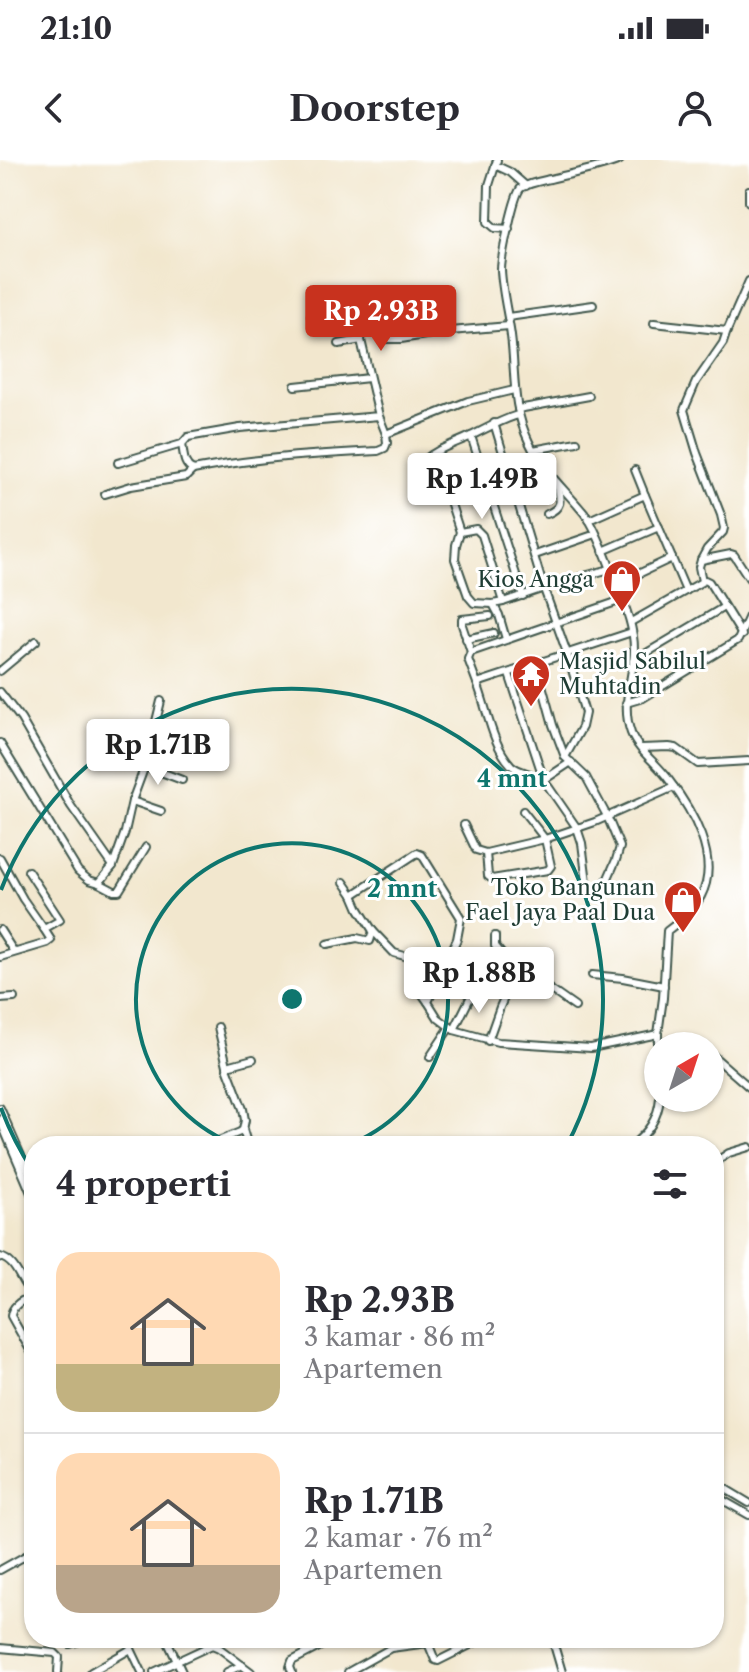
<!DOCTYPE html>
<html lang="id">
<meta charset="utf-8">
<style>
body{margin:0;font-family:"Libre Caslon Text",serif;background:#f2f2f3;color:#2b2b33;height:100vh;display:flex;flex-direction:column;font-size:30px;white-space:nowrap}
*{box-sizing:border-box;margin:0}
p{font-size:26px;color:#7c7c81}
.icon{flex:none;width:44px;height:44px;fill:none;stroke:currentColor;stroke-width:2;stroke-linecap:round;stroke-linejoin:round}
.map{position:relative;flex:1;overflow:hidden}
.side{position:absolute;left:24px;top:976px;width:700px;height:512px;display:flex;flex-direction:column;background:#fff;border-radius:32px;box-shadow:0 2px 6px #0004}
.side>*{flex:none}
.needle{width:52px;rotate:39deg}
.tools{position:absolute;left:644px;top:872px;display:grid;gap:16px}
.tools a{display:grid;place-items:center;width:80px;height:80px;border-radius:50%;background:#fff;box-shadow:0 2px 6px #0004;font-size:40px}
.price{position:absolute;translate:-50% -68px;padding:0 18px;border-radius:8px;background:#fff;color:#222;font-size:26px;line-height:52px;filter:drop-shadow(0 2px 4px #0008)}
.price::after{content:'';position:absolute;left:50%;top:48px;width:24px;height:18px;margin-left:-12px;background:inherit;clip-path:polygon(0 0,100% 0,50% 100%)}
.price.on{background:#c8321e;color:#fff}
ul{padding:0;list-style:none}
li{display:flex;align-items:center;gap:24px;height:200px;padding:0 32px}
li+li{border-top:2px solid #e1e1e2}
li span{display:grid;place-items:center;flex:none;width:224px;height:160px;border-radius:24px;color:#555}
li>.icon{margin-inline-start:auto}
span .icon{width:96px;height:96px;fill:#fffc;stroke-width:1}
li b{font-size:34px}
h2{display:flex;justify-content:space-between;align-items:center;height:96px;padding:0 32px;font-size:34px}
.status{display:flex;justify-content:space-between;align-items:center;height:56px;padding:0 40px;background:#fff;direction:ltr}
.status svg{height:22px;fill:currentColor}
header{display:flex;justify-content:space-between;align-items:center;height:104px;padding:0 32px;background:#fff;font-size:36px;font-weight:700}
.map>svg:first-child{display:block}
</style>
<div class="status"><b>21:10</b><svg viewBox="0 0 49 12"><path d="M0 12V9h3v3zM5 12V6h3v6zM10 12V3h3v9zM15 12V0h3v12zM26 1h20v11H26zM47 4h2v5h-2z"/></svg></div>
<header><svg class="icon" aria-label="back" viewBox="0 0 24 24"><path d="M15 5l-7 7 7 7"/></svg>Doorstep<svg class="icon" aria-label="person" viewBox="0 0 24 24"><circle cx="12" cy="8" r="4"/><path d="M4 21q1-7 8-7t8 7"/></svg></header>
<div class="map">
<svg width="749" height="1512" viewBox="0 0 749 1512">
<rect width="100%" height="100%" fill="#fff"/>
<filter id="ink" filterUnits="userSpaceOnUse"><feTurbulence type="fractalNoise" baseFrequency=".0125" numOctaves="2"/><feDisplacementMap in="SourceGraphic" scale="16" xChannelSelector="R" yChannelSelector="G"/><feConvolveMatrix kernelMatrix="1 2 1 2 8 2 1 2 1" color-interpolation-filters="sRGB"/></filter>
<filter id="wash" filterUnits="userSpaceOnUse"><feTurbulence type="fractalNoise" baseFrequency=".006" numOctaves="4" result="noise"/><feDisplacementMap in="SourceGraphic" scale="32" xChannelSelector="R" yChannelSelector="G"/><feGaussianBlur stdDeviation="1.8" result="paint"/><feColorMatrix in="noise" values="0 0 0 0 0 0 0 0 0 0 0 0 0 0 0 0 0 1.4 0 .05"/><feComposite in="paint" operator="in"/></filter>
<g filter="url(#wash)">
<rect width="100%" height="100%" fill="#f2e7ce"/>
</g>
<g filter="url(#ink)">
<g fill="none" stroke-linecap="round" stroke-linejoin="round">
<!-- street casing -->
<g stroke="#3f564b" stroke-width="10">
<g id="street">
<path d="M497,0l-8,25 -1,37 7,6 14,1"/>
<path d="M620,0c-23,9 -46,13 -70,19 -9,2 -21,4 -29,9 -7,6 -20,70 -20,82 1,21 7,44 10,66 5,39 0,68 18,106 14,30 40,51 59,76 10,15 22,49 29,67 8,21 17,42 17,64 0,30 -14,53 -3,84 7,18 27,31 38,47 23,30 52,79 32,116 -8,15 -21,25 -34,35l-4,67 -5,36v40"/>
<path d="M495,5l15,7 16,14"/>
<path d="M749,30v12"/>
<path d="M311,156l41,-14 6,4 3,34 18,76 7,18 1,9 -2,5 -7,3c-62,3 -124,7 -185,19 -10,-5 -9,-15 -11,-26l6,-7 52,-9 139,-12"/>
<path d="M447,156l3,15"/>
<path d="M508,157l85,-12"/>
<path d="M654,163l73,8"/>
<path d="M384,173l3,6h14l49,-8 59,-5"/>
<path d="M339,184l22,-4"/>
<path d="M295,226l74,-8"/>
<path d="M518,249l71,-13"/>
<path d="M518,255c-17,5 -31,13 -47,21 -16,8 -33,12 -46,24l7,15 16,20 12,37 -4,13 -1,14 13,37 6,7 19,1 10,-2 59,-20 48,-13"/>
<path d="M494,263l50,166 23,64 18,60 -3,14 -17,30"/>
<path d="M386,274l82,-33 46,-11"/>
<path d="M471,276l52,160"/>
<path d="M533,290l44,-8"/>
<path d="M118,303l64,-19"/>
<path d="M635,310l10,25"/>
<path d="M105,334l26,-8 55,-9 7,-7"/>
<path d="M547,354c17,-7 13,-15 10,-31"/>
<path d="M589,360l56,-25 41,96"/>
<path d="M460,372l16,-3 6,6 21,67"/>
<path d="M603,391l56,-24"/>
<path d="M535,395l61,-21"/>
<path d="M701,400l30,-6 3,1 15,23"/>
<path d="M702,421l-3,-14 2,-7 6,-11 16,-17 1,-4 -3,-13 -24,-62 -13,-43 12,-28 27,-39 4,-12 22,-50"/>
<path d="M617,424l55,-26"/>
<path d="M622,440l-151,52 -3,7 9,24 155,-51"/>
<path d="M493,444l6,11 7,24"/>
<path d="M631,462l74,-42 4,2 33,53"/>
<path d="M466,479l28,-6"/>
<path d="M471,492l-9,-27v-6l28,-3"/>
<path d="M633,501l91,-54"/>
<path d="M0,511l36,-30"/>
<path d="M509,514l35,106 27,-18"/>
<path d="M477,523c10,25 15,62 34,82 9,9 26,7 37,21l29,42 5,15 6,47 2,2 11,2 15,-34 4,-13 -13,-31 -21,-39 -21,-20 -12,-32 -17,-62"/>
<path d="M0,532l21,27 50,87 42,60"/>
<path d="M626,543l17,-5 95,-58 11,-24"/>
<path d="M0,583l78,128 11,9 10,3 14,-17 12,-34 7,-31 13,-35 16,-65"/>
<path d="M641,588l28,-1 7,1 22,16 51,-3"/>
<path d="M145,606l37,14"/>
<path d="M132,641l29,10"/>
<path d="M464,665l12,25 10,3 59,-14 50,-17 79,-35"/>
<path d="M486,693l2,23 4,3 56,-9 3,-4 -6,-27 -22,-28"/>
<path d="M0,698l23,41 21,30 16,-9 -32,-49"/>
<path d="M344,722l9,13 64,-42 5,2 39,63 -4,21 -29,63 10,16 16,12 44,12 93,6 67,-14"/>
<path d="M99,723l15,8h5l27,-44"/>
<path d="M353,735l6,14 14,22"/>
<path d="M0,770l14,22"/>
<path d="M495,776v10l21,25 32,17 27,19"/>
<path d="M327,784l30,-6 13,3 3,-10 21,22 14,4 15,38 5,7"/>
<path d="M0,797l47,-14 4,-3 -7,-11"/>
<path d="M592,815l31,3 41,8"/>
<path d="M0,839l14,-1"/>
<path d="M454,870l22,-44"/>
<path d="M488,881l12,-34 16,-36"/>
<path d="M710,893l39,34"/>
<path d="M430,897l20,-30"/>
<path d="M227,906l26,-7"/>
<path d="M0,948l34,77"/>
<path d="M0,960l34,80"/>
<path d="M243,970l5,16"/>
<path d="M206,986l34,-14 3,-2 2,-10 -2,-11 -15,-39 -10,-43"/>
<path d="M631,986c17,-13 27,-27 29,-48"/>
<path d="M714,1003l15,-10 20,-6"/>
<path d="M0,1097c19,5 19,28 34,37"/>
<path d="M33,1135c-9,5 -21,9 -22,21l23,41"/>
<path d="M714,1322l35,21"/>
<path d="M714,1335l35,20"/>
<path d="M0,1410l34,-19"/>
<path d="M129,1478l2,11 11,23"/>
<path d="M166,1478l16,34"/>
<path d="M200,1478l11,7"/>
<path d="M552,1478l10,34"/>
<path d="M70,1484l19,-6"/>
<path d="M394,1486l15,-8"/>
<path d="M0,1488l55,5 4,4 -1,15"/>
<path d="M91,1512l40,-23"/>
<path d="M154,1512l58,-27 7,3 32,24"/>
<path d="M227,1512l15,-7"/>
<path d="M292,1512l-2,-5 2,-6 44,-23"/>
<path d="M348,1512l43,-24 37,-5 7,17 3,1 46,-23"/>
</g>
</g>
<!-- street -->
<use href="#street" stroke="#fff" stroke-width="6"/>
</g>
</g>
<!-- distance rings -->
<g fill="none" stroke="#0f766e" stroke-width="4">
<path d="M239 986A156 156 0 1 1 345 986"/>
<path d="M33 1011A311 311 0 0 1 1 948M1 730A311 311 0 1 1 567 985"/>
</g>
<!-- icons -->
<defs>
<g id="shop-pin" transform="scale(2)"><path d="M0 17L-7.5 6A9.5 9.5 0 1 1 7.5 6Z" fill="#c8321e" stroke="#fff"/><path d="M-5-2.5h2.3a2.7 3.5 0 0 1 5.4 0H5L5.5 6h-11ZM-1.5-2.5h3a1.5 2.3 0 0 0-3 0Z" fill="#fff"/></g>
<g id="temple-pin" transform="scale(2)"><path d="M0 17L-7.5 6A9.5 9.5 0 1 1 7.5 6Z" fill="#c8321e" stroke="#fff"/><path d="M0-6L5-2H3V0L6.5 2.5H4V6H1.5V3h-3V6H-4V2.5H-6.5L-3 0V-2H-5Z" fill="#fff"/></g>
</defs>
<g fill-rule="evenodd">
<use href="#shop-pin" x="622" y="419"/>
<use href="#temple-pin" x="531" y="514"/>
<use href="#shop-pin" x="683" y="740"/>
</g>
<g text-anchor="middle" stroke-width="6" stroke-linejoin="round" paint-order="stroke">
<!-- poi labels -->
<g font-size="22" fill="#1f3d34" stroke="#fff" text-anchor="end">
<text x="594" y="427">Kios Angga</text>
<text x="559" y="509" text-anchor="start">Masjid Sabilul<tspan x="559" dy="25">Muhtadin</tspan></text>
<text x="655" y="735">Toko Bangunan<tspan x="655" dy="25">Fael Jaya Paal Dua</tspan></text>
</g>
</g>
<circle cx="292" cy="839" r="12" fill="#0f766e" stroke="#fff" stroke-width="4"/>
<g font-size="24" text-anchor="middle" font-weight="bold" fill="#0f766e" stroke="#fff" stroke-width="6" stroke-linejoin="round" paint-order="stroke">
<text x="512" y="627">4 mnt</text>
<text x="402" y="737">2 mnt</text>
</g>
</svg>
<div class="tools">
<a><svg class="needle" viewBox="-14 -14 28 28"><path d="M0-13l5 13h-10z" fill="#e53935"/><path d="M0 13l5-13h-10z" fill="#7c7c81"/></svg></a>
</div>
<b class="price on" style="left:381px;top:193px">Rp 2.93B</b>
<b class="price" style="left:482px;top:361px">Rp 1.49B</b>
<b class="price" style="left:158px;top:627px">Rp 1.71B</b>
<b class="price" style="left:479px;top:855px">Rp 1.88B</b>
<section class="side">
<h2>4 properti<svg class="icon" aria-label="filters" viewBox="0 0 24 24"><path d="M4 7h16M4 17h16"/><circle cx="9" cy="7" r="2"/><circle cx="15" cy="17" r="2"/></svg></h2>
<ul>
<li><span style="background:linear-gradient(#ffd9b3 70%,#c2b280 0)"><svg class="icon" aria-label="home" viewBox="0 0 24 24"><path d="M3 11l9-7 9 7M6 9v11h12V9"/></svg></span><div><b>Rp 2.93B</b><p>3 kamar · 86 m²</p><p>Apartemen</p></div></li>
<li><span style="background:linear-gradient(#ffd9b3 70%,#b9a48a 0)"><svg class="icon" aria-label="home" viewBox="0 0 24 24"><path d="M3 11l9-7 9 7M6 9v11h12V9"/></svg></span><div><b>Rp 1.71B</b><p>2 kamar · 76 m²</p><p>Apartemen</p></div></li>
</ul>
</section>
</div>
